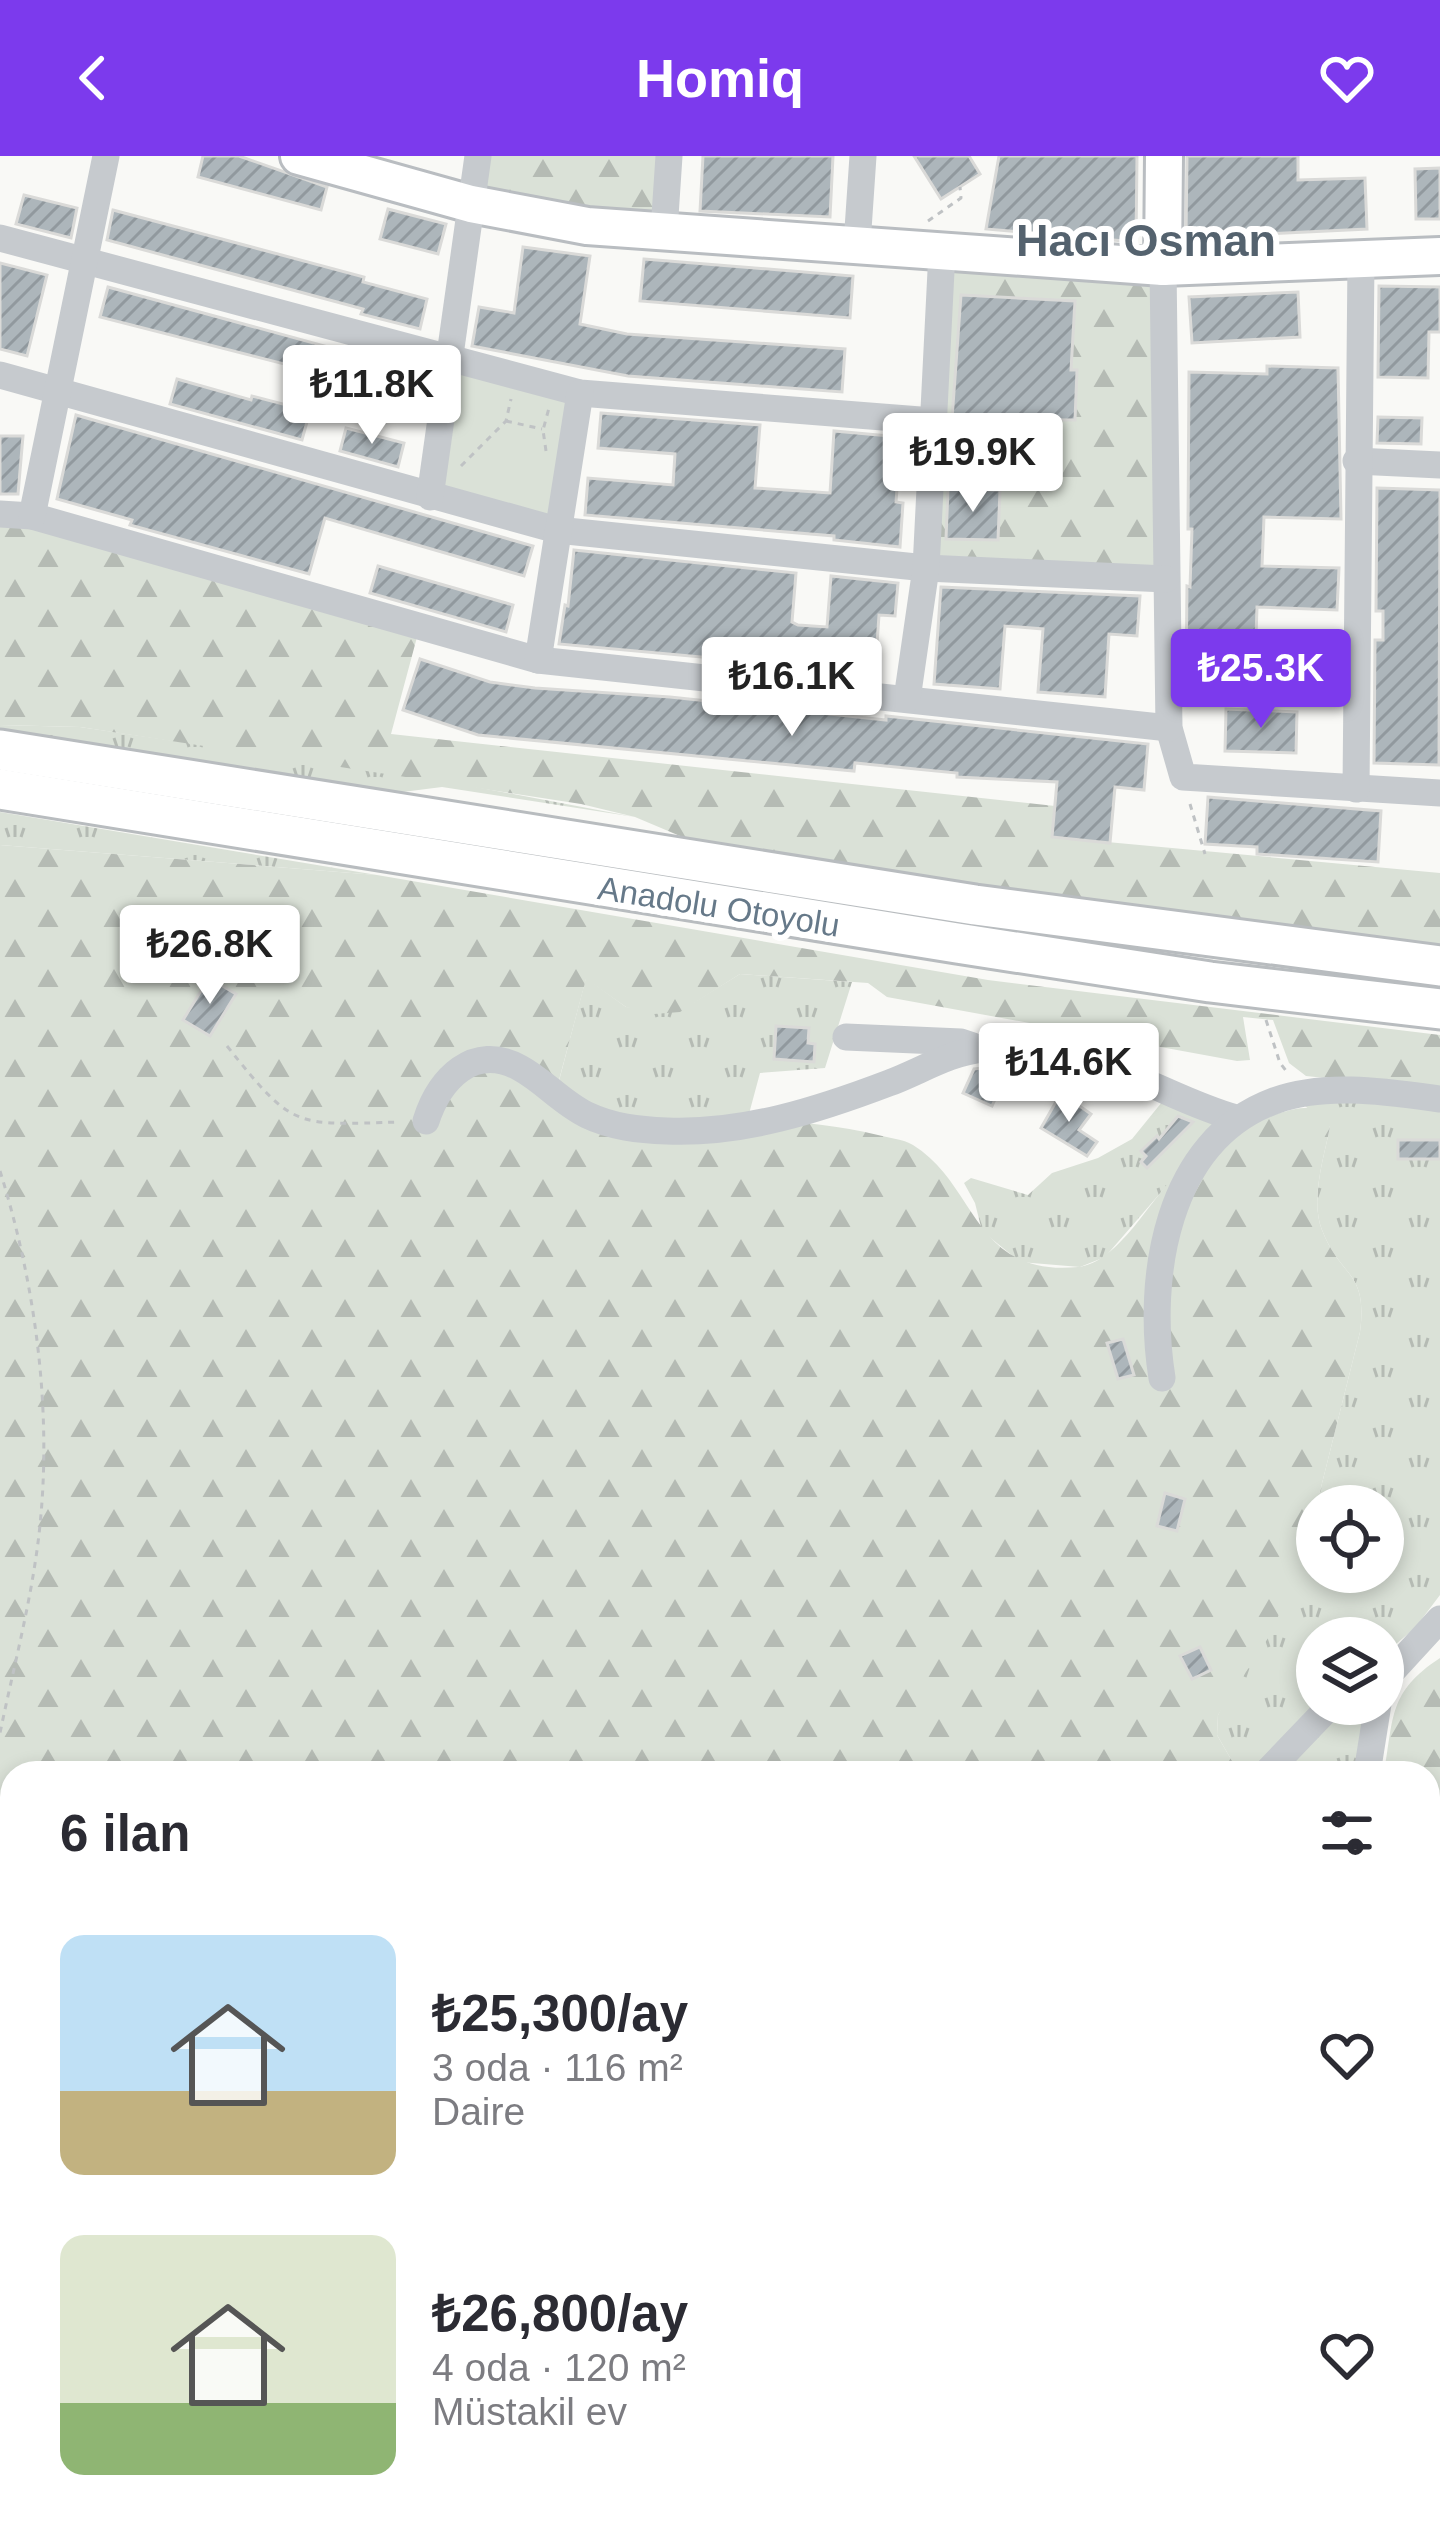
<!DOCTYPE html>
<html lang="tr">
<meta charset="utf-8">
<style>
body{margin:0;font-family:Helvetica,sans-serif;background:#f2f2f3;color:#2b2b33;height:100vh;display:flex;flex-direction:column;font-size:45px;white-space:nowrap}
*{box-sizing:border-box;margin:0}
p{font-size:39px;color:#7c7c81}
.icon{flex:none;width:66px;height:66px;fill:none;stroke:currentColor;stroke-width:2;stroke-linecap:round;stroke-linejoin:round}
.map{position:relative;flex:1;overflow:hidden}
.details{position:absolute;left:0px;top:1605px;width:1440px;height:771px;display:flex;flex-direction:column;background:#fff;border-radius:36px 36px 0 0;box-shadow:0 6px 18px #0003}
.details>*{flex:none}
.controls{position:absolute;left:1296px;top:1329px;display:grid;gap:24px}
.controls a{display:grid;place-items:center;width:108px;height:108px;border-radius:50%;background:#fff;box-shadow:0 6px 18px #0003;font-size:60px}
.price{position:absolute;translate:-50% -102px;padding:0 27px;border-radius:12px;background:#fff;color:#222;font-size:39px;line-height:78px;filter:drop-shadow(0 3px 6px #0008)}
.price::after{content:'';position:absolute;left:50%;top:72px;width:36px;height:27px;margin-left:-18px;background:inherit;clip-path:polygon(0 0,100% 0,50% 100%)}
.price.selected{background:#7c3aed;color:#fff}
ul{padding:0;list-style:none}
li{display:flex;align-items:center;gap:36px;height:300px;padding:0 60px}
li span{display:grid;place-items:center;flex:none;width:336px;height:240px;border-radius:24px;color:#555}
li>.icon{margin-inline-start:auto}
span .icon{width:144px;height:144px;fill:#fffc;stroke-width:1}
li b{font-size:51px}
h2{display:flex;justify-content:space-between;align-items:center;height:144px;padding:0 60px;font-size:51px}
header{display:flex;justify-content:space-between;align-items:center;height:156px;padding:0 60px;background:#7c3aed;color:#fff;font-size:54px;font-weight:600}
.map>svg:first-child{display:block}
</style>
<header><svg class="icon" aria-label="back" viewBox="0 0 24 24"><path d="M15 5l-7 7 7 7"/></svg>Homiq<svg class="icon" aria-label="heart" viewBox="0 0 24 24"><path d="M12 20l-8-8c-3-5 5-10 8-4 3-6 11-1 8 4z"/></svg></header>
<div class="map">
<svg width="1440" height="2375" viewBox="0 0 1440 2375">
<defs>
<pattern id="grass-tufts" width="24" height="20" patternUnits="userSpaceOnUse" patternTransform="scale(3)"><rect width="24" height="20" fill="#dae1d7"/><path d="M3 7l-1-3M5 7V3M7 7l1-3M15 17l-1-3M17 17v-4M19 17l1-3" fill="none" stroke="#b5bbb4"/></pattern>
<pattern id="forest-firs" width="22" height="20" patternUnits="userSpaceOnUse" patternTransform="scale(3)"><rect width="22" height="20" fill="#dae1d7"/><path d="M5 1l3.5 6h-7zM16 11l3.5 6h-7z" fill="#b5bbb4"/></pattern>
<pattern id="building-hatch" width="6" height="6" patternUnits="userSpaceOnUse" patternTransform="scale(3)"><rect width="6" height="6" fill="#adb6bb"/><path d="M-1 1l2-2M0 6l6-6M5 7l2-2" fill="none" stroke="#91999e"/></pattern>
</defs>
<rect width="100%" height="100%" fill="#f9f9f6"/>
<!-- grass -->
<g fill="url(#grass-tufts)" fill-rule="evenodd">
<path d="M0,569l80,2 364,54 191,36 -193,-30 -63,8 -379,-60z"/>
<path d="M0,656l12,2 365,61 -377,-30z"/>
<path d="M740,818l112,8 -27,86 -65,5 -14,52 -77,6 -114,-35 31,-118 40,29 54,4z"/>
<path d="M1358,938l82,10v491l-25,33 -32,27v-17h-66v66h47l2,5 -9,64h-118l-22,-38 1,-20 89,-172 53,-211c8,-62 -19,-53 -38,-102 -12,-30 2,-73 8,-103l-25,-21zM1317,1350h66v66h-66z"/>
<path d="M1162,946l88,25 -68,41 -77,89 -25,10 -60,-5 -38,-31 -7,-28 -11,-20 7,-5 57,17 24,-22 46,-15 34,-19z"/>
</g>
<!-- forest -->
<g fill="url(#forest-firs)">
<path d="M478,0h191l-5,75 -193,-27z"/>
<path d="M942,95l221,16 3,312 -240,-11z"/>
<path d="M0,358l420,112 -29,108 664,72 -2,31 387,36v73l-190,-19 -551,-83 -64,-27 -54,-13 -501,-77 -80,-2z"/>
<path d="M0,689l377,30 611,105 452,55v55l-134,-14 -17,-13 -16,-43 -30,-3 7,43 -13,1 -350,-64 -19,-14 -128,-9 -60,38 -26,2 -28,-7 -40,-28 -31,116 33,21c96,2 196,-3 290,19 11,3 25,4 35,10 65,40 59,132 165,122 41,-4 74,-71 103,-98 27,-24 103,-69 138,-60l11,18c-6,30 -20,73 -8,103 19,49 46,40 38,102l-53,211 -35,89 -54,83 -1,20 22,38h-1227v747h1416v-472l12,15v468h-1440z"/>
<path d="M1440,1502v254l-12,-13v-126h-44c10,-56 4,-81 56,-115z"/>
</g>
<!-- park -->
<path fill="#dae1d7" d="M451,204l129,33 -23,137 -127,-33z"/>
<!-- building -->
<g fill="url(#building-hatch)" stroke="#dadad8" stroke-width="3">
<path d="M203,0h36l88,31 -6,23 -123,-33z"/>
<path d="M703,0h130l-3,61 -130,-6z"/>
<path d="M914,0h55l11,18 -39,25z"/>
<path d="M999,0h138l-1,86 -150,-13z"/>
<path d="M1187,0h111v24l67,-2 2,51 -181,9z"/>
<path d="M1440,12v51h-24l-1,-50z"/>
<path d="M24,39l53,13 -6,30 -55,-14z"/>
<path d="M388,53l58,15 -8,30 -58,-15z"/>
<path d="M113,54l251,67 -1,5 64,17 -7,30 -59,-15 2,-5 -256,-69z"/>
<path d="M523,91l67,9 -10,68 47,10 218,15 -3,43 -214,-16 -156,-30 7,-39 35,6z"/>
<path d="M644,103l209,17 -3,42 -210,-17z"/>
<path d="M0,107l47,12 -20,81 -27,-7z"/>
<path d="M1379,130l61,1v45h-11l-1,46 -50,-1z"/>
<path d="M108,131l319,87 -7,29 -58,-15 1,-4 -263,-67z"/>
<path d="M1298,136l2,45 -108,6 -3,-46z"/>
<path d="M961,139l114,6 -4,69h6l-2,50 -123,-1z"/>
<path d="M1267,210l71,2 3,151 -77,-2 -2,49 77,2 -2,42 -80,-3 -1,30 83,2v42l-153,-2 1,-93 3,1 2,-58h-4l1,-157 78,2z"/>
<path d="M177,223l74,21 1,-4 58,15 -8,29 -132,-36z"/>
<path d="M601,257l159,12 -5,63 75,5 4,-62 67,6 -5,65 7,1 -3,44 -66,-7v-4l-249,-21 3,-37 85,7 2,-31 -77,-6z"/>
<path d="M76,259l457,131 -9,30 -199,-58 -16,56 -179,-49 2,-5 -75,-21z"/>
<path d="M1378,261l44,1 -1,26 -44,-1z"/>
<path d="M346,272l58,15 -6,24 -58,-16z"/>
<path d="M0,280h23l-5,58h-18z"/>
<path d="M1377,332l63,2 -1,275 -65,-2 1,-123h8v-29h-7z"/>
<path d="M948,333l52,1 -2,50 -52,-1z"/>
<path d="M574,394l222,23 -4,49 6,3 29,2 4,-51 67,7 -3,33 -16,-1 -4,58 -316,-29 6,-39 3,1z"/>
<path d="M378,410l135,39 -7,27 -136,-39z"/>
<path d="M941,431l199,9 -3,40 -28,-2 -4,63 -67,-5 5,-63 -38,-3 -5,63 -66,-5z"/>
<path d="M420,503l70,23 45,6 135,9 216,23v-4l262,28 -4,46 -29,-3 -5,56 -58,-6 5,-55 -100,-5v-4l-102,-10 -1,8 -376,-36 -75,-25z"/>
<path d="M1226,553l71,3 -1,41 -71,-2z"/>
<path d="M1208,641l173,14 -3,51 -121,-8v-7l-52,-3z"/>
<path d="M209,822l27,16 -26,42 -27,-16z"/>
<path d="M776,870l33,2 -1,15 7,1 -1,18 -40,-3z"/>
<path d="M994,911l13,5 -15,34 -29,-13 11,-24z"/>
<path d="M1061,937l30,21 -12,16 18,12 -10,14 -46,-28z"/>
<path d="M1178,960l15,6 -46,46 -6,-6 5,-6 -5,-5 16,-15 2,3z"/>
<rect x="1398" y="984" width="42" height="19"/>
<path d="M1123,1183l11,36 -16,4 -11,-36z"/>
<path d="M1165,1337l20,6 -8,32 -20,-5z"/>
<path d="M1200,1491l11,23 -19,9 -12,-23z"/>
</g>
<g fill="none" stroke-linecap="round" stroke-linejoin="round">
<!-- major casing -->
<g stroke="#b9bdc1" stroke-width="42">
<g id="major">
<path d="M299,0l172,48 116,22 576,41 277,-11"/>
<path d="M1163,111l1,-111"/>
</g>
</g>
<!-- highway casing -->
<g stroke="#b8bcbf" stroke-width="45">
<g id="highway">
<path d="M0,594l975,155 465,61"/>
<path d="M0,633l957,154 253,39 230,27"/>
</g>
</g>
<!-- path -->
<g stroke="#bfc2c4" stroke-width="3" stroke-dasharray="6 6" stroke-linecap="butt">
<path d="M928,65l33,-23 -1,-11"/>
<path d="M506,265l36,8"/>
<path d="M546,295l-3,-21 6,-22"/>
<path d="M461,310l45,-45 5,-22"/>
<path d="M1190,648l15,50"/>
<path d="M1266,864l14,43 7,9"/>
<path d="M227,890c67,84 67,79 173,76"/>
<path d="M0,1015c35,112 52,236 40,354 -7,70 -26,140 -40,208"/>
</g>
<!-- minor -->
<g stroke="#c6cace" stroke-width="27">
<path d="M664,75l5,-75"/>
<path d="M0,82l580,155 353,28"/>
<path d="M857,88l6,-88"/>
<path d="M1163,111l6,461 14,49 257,16"/>
<path d="M0,219l557,155 369,38 240,11"/>
<path d="M1356,305l84,4"/>
<path d="M430,341l48,-341"/>
<path d="M0,358l32,2 506,144 631,68"/>
<path d="M32,360l74,-360"/>
<path d="M538,504l42,-267"/>
<path d="M907,543l19,-131 16,-317"/>
<path d="M1356,633l5,-530"/>
<path d="M846,881l115,5 12,4"/>
<path d="M426,965c13,-41 47,-79 94,-53 24,13 42,35 67,47 25,12 52,15 80,16 76,3 151,-21 222,-48 30,-11 61,-31 94,-34 38,-2 90,6 126,19 45,15 81,37 127,50"/>
<path d="M1162,1222c-16,-100 4,-237 112,-277 51,-19 114,-9 166,-2"/>
<path d="M1383,1525l57,-62"/>
<path d="M1266,1617l66,-69"/>
<path d="M1367,1617l11,-69"/>
</g>
<!-- major -->
<use href="#major" stroke="#fff" stroke-width="36"/>
<!-- highway -->
<use href="#highway" stroke="#fff" stroke-width="39"/>
</g>
<g text-anchor="middle" stroke-width="12" stroke-linejoin="round" paint-order="stroke">
<!-- street labels -->
<g font-size="33" fill="#667989" stroke="#fff">
<text transform="translate(719 750) rotate(9)" y="12">Anadolu Otoyolu</text>
</g>
<!-- district labels -->
<g font-size="45" font-weight="bold" fill="#54626e" stroke="#fff">
<text x="1146" y="100">Hacı Osman</text>
</g>
</g>
</svg>
<div class="controls">
<a><svg class="icon" aria-label="locate" viewBox="0 0 24 24"><circle cx="12" cy="12" r="6"/><path d="M12 2v4M12 18v4M2 12h4M18 12h4"/></svg></a>
<a><svg class="icon" aria-label="layers" viewBox="0 0 24 24"><path d="M12 4l9 5-9 5-9-5zM3 14l9 5 9-5"/></svg></a>
</div>
<b class="price" style="left:372px;top:291px">₺11.8K</b>
<b class="price" style="left:973px;top:359px">₺19.9K</b>
<b class="price selected" style="left:1261px;top:575px">₺25.3K</b>
<b class="price" style="left:792px;top:583px">₺16.1K</b>
<b class="price" style="left:210px;top:851px">₺26.8K</b>
<b class="price" style="left:1069px;top:969px">₺14.6K</b>
<section class="details">
<h2>6 ilan<svg class="icon" aria-label="filters" viewBox="0 0 24 24"><path d="M4 7h16M4 17h16"/><circle cx="9" cy="7" r="2"/><circle cx="15" cy="17" r="2"/></svg></h2>
<ul>
<li><span style="background:linear-gradient(#bfe0f5 65%,#c2b280 0)"><svg class="icon" aria-label="home" viewBox="0 0 24 24"><path d="M3 11l9-7 9 7M6 9v11h12V9"/></svg></span><div><b>₺25,300/ay</b><p>3 oda · 116 m²</p><p>Daire</p></div><svg class="icon" aria-label="heart" viewBox="0 0 24 24"><path d="M12 20l-8-8c-3-5 5-10 8-4 3-6 11-1 8 4z"/></svg></li>
<li><span style="background:linear-gradient(#dfe7d0 70%,#8fb573 0)"><svg class="icon" aria-label="home" viewBox="0 0 24 24"><path d="M3 11l9-7 9 7M6 9v11h12V9"/></svg></span><div><b>₺26,800/ay</b><p>4 oda · 120 m²</p><p>Müstakil ev</p></div><svg class="icon" aria-label="heart" viewBox="0 0 24 24"><path d="M12 20l-8-8c-3-5 5-10 8-4 3-6 11-1 8 4z"/></svg></li>
</ul>
</section>
</div>
